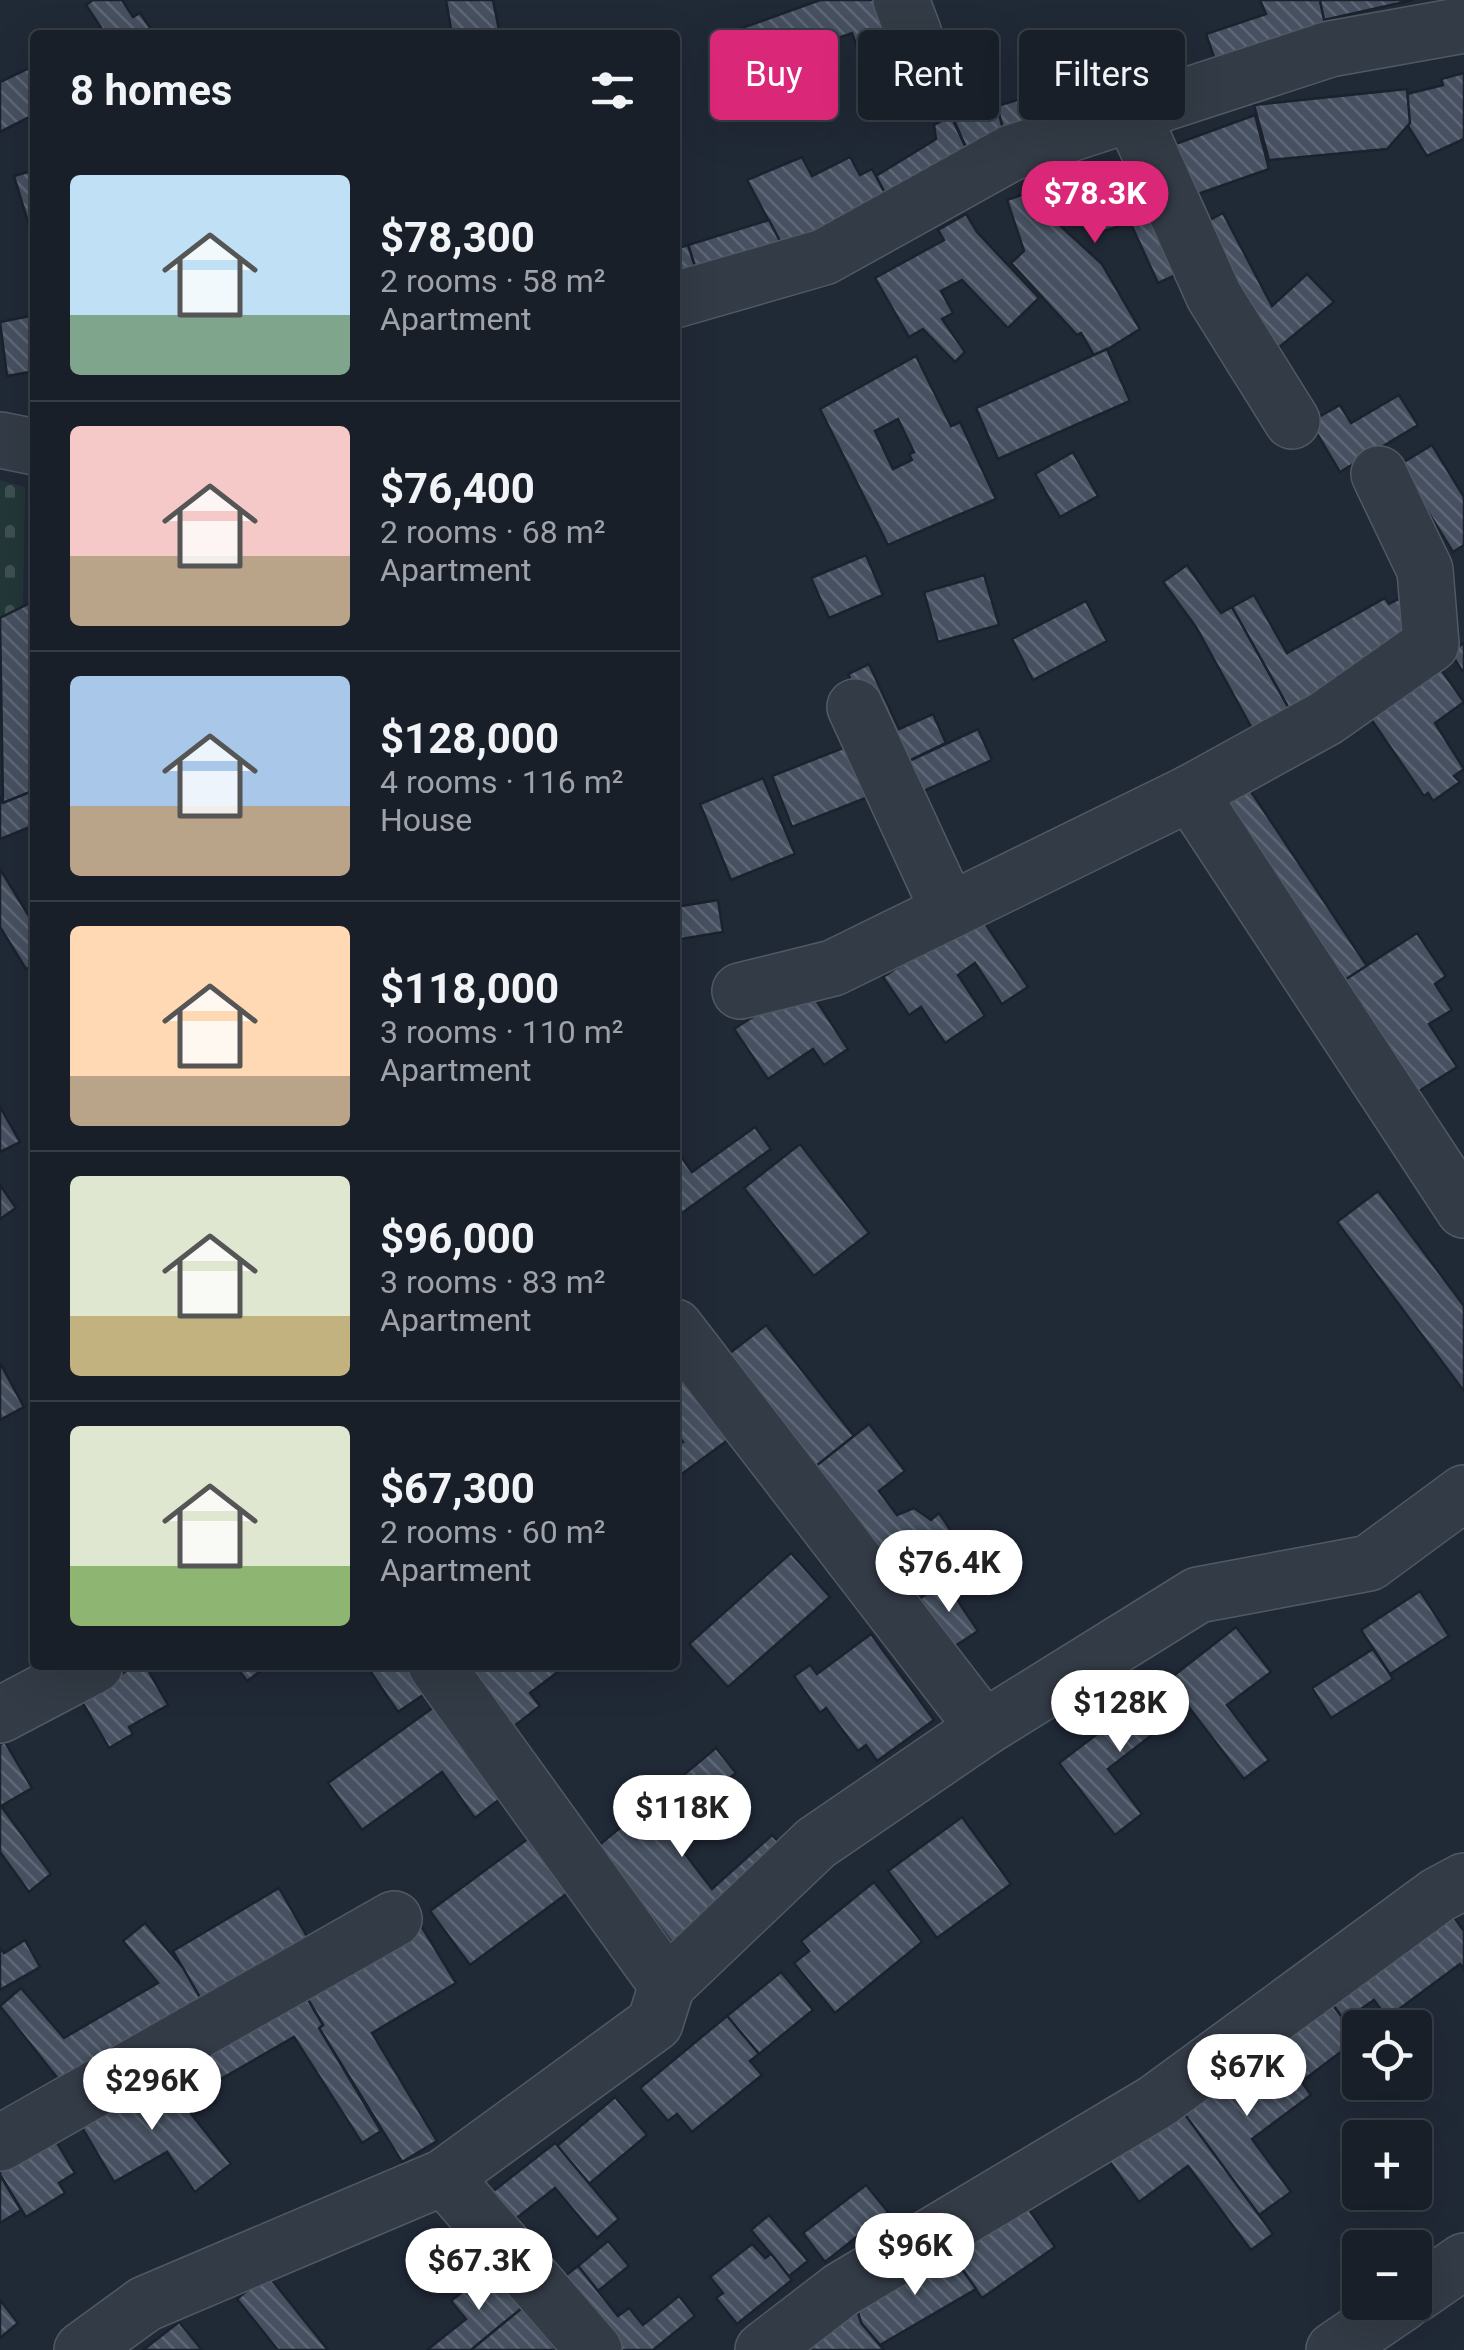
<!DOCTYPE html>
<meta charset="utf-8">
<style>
body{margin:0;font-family:Roboto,sans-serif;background:#212730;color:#f1f3f6;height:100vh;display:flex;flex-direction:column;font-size:38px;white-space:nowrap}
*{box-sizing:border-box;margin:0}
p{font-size:32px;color:#9fa2a8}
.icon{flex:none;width:55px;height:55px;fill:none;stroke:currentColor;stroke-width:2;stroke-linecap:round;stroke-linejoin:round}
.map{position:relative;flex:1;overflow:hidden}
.drawer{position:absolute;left:30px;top:30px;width:650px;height:1640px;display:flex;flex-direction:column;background:#181f28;border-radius:10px;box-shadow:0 10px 40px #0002,0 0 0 2px #363d45}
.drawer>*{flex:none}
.banner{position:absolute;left:710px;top:30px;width:602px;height:90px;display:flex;gap:20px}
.controls{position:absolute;left:1342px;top:2010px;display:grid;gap:20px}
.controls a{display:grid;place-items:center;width:90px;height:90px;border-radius:10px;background:#181f28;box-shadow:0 10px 40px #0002,0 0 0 2px #363d45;font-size:50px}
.price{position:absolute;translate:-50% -85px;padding:0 22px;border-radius:35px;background:#fff;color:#222;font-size:32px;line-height:65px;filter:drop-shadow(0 2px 5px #0008)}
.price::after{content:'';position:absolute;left:50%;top:60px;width:30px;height:22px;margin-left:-15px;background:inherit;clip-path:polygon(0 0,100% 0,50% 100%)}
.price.active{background:#db2777;color:#fff}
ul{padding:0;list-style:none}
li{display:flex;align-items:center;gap:30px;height:250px;padding:0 40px}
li+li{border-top:2px solid #363d45}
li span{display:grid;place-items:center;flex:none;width:280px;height:200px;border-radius:10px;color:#555}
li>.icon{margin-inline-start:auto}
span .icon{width:120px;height:120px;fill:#fffc;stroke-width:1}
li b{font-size:42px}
h2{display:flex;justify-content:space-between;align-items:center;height:120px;padding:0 40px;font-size:42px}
.chip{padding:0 35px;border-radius:10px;background:#181f28;box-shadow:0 10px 40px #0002,0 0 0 2px #363d45;font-size:35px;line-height:90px}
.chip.active{background:#db2777;color:#fff}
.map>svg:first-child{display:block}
</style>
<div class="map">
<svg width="1464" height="2350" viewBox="0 0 1464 2350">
<defs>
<pattern id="cemetery-stones" width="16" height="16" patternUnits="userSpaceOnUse" patternTransform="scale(2.5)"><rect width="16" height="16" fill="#233638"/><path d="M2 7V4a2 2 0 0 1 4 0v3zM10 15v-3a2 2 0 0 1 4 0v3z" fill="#405153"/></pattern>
<pattern id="building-back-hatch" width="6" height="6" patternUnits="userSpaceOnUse" patternTransform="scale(2.5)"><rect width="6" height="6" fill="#465060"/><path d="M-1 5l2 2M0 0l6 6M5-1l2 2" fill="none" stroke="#5e6775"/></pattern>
</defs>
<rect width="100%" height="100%" fill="#202936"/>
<!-- cemetery -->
<path fill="url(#cemetery-stones)" d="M0,480l25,7 -2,120 -23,11z"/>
<!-- building -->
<g fill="url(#building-back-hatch)" stroke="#1b222d" stroke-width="2.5" fill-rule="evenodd">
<path d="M93,0h29l11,17 7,-4 15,22h-49l-20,-30z"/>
<path d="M446,0h47l7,35h-48z"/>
<path d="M820,0h64l27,74 -39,14 -20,-55 -57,20 2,7 -46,17 -17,-46z"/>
<path d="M1260,0h60l7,31 -109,38 -12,-35 60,-20z"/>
<path d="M1320,0h93l-89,20z"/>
<path d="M1145,62l8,32 -148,43 -8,-31z"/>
<path d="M31,67l4,47 -35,18v-50z"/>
<path d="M1464,73v66l-37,17 -19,-30 -1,-32 36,-9 -2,-6z"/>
<path d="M1407,89l3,34 -23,26 -118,11 -15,-55z"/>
<path d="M995,99l10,38 -38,13 -17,-39z"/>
<path d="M1255,115l14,54 -91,32 -19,-51z"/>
<path d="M951,116l16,34 -79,49 -12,-23 60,-37 -2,-14z"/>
<path d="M1142,154l52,113 -36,16 -28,-61 -34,12 -9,-25 -32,12 47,43 38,65 -45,28 -14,-24 -4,2 -66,-72 13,-12 -17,-51z"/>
<path d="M802,157l10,19 38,-19 10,18 12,-6 16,30 -102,54 -39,-73z"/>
<path d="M35,170v75l-21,-69z"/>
<path d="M1223,213l49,93 35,-32 27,28 -68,56 -77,-127z"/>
<path d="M966,214l11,18 62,66 -31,30 -46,-48 -21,11 12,22 -11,6 23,33 -10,10 -32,-33 -14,8 -34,-59 69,-38 -6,-10z"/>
<path d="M769,220l17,33 -87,26 -11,-34z"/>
<path d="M688,245l11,34 -24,8v-38z"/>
<path d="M35,315v56l-28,5 -7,-54z"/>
<path d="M1107,349l23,52 -132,58 -22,-51z"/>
<path d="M916,356l35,70 9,-4 36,77 -108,46 -68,-136zM898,419l16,33 -5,2 3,6 -19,9 -18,-38z"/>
<path d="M1399,395l19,30 -78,47 -30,-50 30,-17 11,18z"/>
<path d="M1432,445l32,52v48l-11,7 -54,-87z"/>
<path d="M1073,452l25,44 -38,21 -25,-43z"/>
<path d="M866,555l17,40 -54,23 -18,-40z"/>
<path d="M1187,565l34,48 11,-6 59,105 -37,20 -58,-105 -33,-45z"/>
<path d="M984,575l15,50 -61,17 -14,-50z"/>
<path d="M1422,587l-10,57 -121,68 -59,-105 22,-12 33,58 98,-55 4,6z"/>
<path d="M1086,601l21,40 -74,39 -21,-41z"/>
<path d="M32,602l3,188 -32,13 -3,-185z"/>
<path d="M1464,643v26l-2,2 -12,-20z"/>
<path d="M1433,658l31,44 -29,21 29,46 -10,7 6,6 -27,19 -5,-8 -4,3 -62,-90z"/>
<path d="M869,664l30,65 34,-15 13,29 -54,26 -44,-95z"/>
<path d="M978,729l14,31 -86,39 -14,-30z"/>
<path d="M866,739l20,51 -94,37 -20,-51z"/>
<path d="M763,778l32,76 -64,26 -31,-76z"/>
<path d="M1242,778l125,188 -33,21 -124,-188z"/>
<path d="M35,790v35l-35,14v-41l3,5z"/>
<path d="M0,869l35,57v38l-9,5 -26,-42z"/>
<path d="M718,900l5,32 -48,8v-33z"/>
<path d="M978,913l50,74 -26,17 -27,-41 -17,12 27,41 -40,27 -24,-36 -12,8 -26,-38z"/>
<path d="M1417,933l29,43 -11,8 17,26 -23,14 28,43 -49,31 -74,-111z"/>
<path d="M805,983l43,66 -24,16 -11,-16 -45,30 -34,-50z"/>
<path d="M0,1107l20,35 -20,10z"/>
<path d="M755,1127l16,22 -96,69v-70l17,24z"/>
<path d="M800,1144l69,89 -55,43 -70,-88z"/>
<path d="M0,1185l16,23 -16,11z"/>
<path d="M1378,1191l86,115v85l-127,-169z"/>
<path d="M766,1325l88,111 -40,32 -88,-112z"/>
<path d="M0,1363l24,44 -24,13z"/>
<path d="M675,1368l53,72 -53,39v-32l8,-5 -8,-11z"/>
<path d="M869,1424l36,47 -26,20 18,24 17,-7 17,12 8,-7 18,27 -56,45 -90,-115z"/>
<path d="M791,1553l39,44 -102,90 -39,-43z"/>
<path d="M945,1582l33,49 -26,17 -33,-49z"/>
<path d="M1420,1591l29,45 -59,38 -29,-44z"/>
<path d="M1236,1627l35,45 -44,33 42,55 -25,19 -76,-99z"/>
<path d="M871,1634l63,86 -57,41 -11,-16 -8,6 -32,-43 -6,5 -26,-37 16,-11 7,9z"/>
<path d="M1373,1649l20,30 -62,39 -19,-30z"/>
<path d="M139,1665h6l23,40 -39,22 4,7 -24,14 -31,-53z"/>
<path d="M235,1665h34l-22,16z"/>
<path d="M366,1665h41l19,28 -28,19z"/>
<path d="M481,1665h86l-37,28 10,13 -27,21 -41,-55z"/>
<path d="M1168,1680l20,27 -80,62 34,45 -27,21 -56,-72z"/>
<path d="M434,1707l66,92 -25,19 -33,-46 -80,58 -34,-47z"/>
<path d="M5,1742l27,46 -31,18 50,68 -22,18 -29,-40v-108z"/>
<path d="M716,1748l20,25 -71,55 47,61 60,-54 16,16 -106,105 -84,-110z"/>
<path d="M962,1817l49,67 -74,54 -49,-67z"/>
<path d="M529,1838l40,54 -99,73 -40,-54z"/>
<path d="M874,1882l48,60 -87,71 -41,-50 15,-12 -8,-10z"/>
<path d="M279,1888l30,52 -106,63 -30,-52z"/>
<path d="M1444,1904l20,27v38l-4,-5 -73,54 -13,-18 -16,11 12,17h-10l-2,11 -30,-41z"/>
<path d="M417,1919l39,64 -84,50 65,108 -35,21 -83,-134 4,-3 -22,-37z"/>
<path d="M145,1923l38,45 20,35 -140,82 -63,-79 21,-18 43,50 94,-55 -35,-42z"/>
<path d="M25,1940l15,27 -40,23v-42l4,5z"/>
<path d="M781,1972l32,38 -54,44 -32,-38z"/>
<path d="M301,1988l22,37 -4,3 62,103 -19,12 -68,-106 -87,50 9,15 -24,13 -28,-47z"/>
<path d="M1326,1996l32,43 -57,43 -32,-45z"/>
<path d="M727,2016l32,38 -9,7 12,14 -70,57 -15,-18 -9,7 -28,-33z"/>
<path d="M1269,2037l42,58 -59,44 39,53 -32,23 -82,-110z"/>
<path d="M164,2068l28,47 39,49 -36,28 -28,-40 -53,30 -37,-63z"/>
<path d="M615,2097l32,38 -58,49 -32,-38z"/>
<path d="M1175,2101l98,133 -22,16 -63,-84 -49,36 -35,-48z"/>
<path d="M50,2131l25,42 -16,10 6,10 -39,24 -26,-42v-15z"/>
<path d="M555,2143l64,76 -22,19 -42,-50 -46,36 -22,-28z"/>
<path d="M0,2175l21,35 -21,13z"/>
<path d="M866,2185l22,27 -63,50 -22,-29z"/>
<path d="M1021,2198l34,49 -73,51 -34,-49z"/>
<path d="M769,2215l39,46 -19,15 -38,-46z"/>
<path d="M608,2241l21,25 -31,25 -20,-25z"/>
<path d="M752,2244l13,14 6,-4 21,26 -55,44 -21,-26 7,-5 -13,-16z"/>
<path d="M948,2249l28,40 -96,56 -19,-22 -4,-14z"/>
<path d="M578,2266l40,50 11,-8 14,17 36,-29 16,20 -42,34h-34l-58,-71z"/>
<path d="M490,2269l32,39 -51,42h-44l39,-31 -15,-18z"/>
<path d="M267,2274l61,76h-50l-41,-51z"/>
<path d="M0,2300l18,23 -18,15z"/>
<path d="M522,2308l35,42h-86z"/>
<path d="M857,2309l4,14 23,27h-96z"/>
<path d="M179,2322l23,28h-59z"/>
</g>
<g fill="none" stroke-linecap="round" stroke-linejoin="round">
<!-- minor casing -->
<g stroke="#515964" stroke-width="58">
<g id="minor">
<path d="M901,0l13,34"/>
<path d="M1133,116l81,180 78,125"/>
<path d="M675,300l149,-43 187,-104 319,-104 134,-24"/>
<path d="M0,440l35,7"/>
<path d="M855,707l94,204"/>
<path d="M1190,793l136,-75 105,-74 -6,-74 -46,-96"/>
<path d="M740,991l93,-23 357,-175 274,417"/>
<path d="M675,1327l309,401"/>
<path d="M436,1665l231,320"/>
<path d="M0,1715l95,-50"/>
<path d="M0,2143l394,-224"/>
<path d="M444,2177l150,173"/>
<path d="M1415,2295l49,-34"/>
<path d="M82,2350l63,-46 299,-127 211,-154 12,-38 149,-142 168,-115 214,-133 171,-32 95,-70"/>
<path d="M763,2350l78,-60 315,-188 282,-207 26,-14"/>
<path d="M1334,2350l70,-48"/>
</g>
</g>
<!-- minor -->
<use href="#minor" stroke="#333b46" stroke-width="55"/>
</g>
</svg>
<div class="controls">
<a><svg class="icon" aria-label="locate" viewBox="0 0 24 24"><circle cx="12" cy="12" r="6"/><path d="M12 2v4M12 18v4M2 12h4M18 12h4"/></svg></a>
<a>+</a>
<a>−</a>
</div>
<b class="price active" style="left:1095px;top:246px">$78.3K</b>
<b class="price" style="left:949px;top:1615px">$76.4K</b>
<b class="price" style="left:1120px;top:1755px">$128K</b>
<b class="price" style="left:682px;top:1860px">$118K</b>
<b class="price" style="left:1247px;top:2119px">$67K</b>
<b class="price" style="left:152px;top:2133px">$296K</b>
<b class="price" style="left:915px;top:2298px">$96K</b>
<b class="price" style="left:479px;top:2313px">$67.3K</b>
<div class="banner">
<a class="chip active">Buy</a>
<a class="chip">Rent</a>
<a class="chip">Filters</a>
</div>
<section class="drawer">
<h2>8 homes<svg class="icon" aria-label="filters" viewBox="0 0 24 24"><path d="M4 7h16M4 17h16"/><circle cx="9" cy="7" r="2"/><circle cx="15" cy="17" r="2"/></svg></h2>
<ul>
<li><span style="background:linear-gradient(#bfe0f5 70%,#7fa58c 0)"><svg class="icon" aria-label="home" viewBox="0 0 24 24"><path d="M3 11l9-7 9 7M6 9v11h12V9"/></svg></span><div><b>$78,300</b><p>2 rooms · 58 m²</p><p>Apartment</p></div></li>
<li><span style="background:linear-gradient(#f6c9c9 65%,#b9a48a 0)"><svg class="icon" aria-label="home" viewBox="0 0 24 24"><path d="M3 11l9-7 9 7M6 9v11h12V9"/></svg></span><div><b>$76,400</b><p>2 rooms · 68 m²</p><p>Apartment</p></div></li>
<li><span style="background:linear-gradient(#a9c7e8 65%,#b9a48a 0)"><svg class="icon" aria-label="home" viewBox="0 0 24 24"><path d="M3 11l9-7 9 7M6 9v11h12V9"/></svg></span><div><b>$128,000</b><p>4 rooms · 116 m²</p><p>House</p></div></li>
<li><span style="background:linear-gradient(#ffd9b3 75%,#b9a48a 0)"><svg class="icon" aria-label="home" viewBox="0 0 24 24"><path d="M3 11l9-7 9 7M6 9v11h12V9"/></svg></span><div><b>$118,000</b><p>3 rooms · 110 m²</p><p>Apartment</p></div></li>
<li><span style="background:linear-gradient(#dfe7d0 70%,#c2b280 0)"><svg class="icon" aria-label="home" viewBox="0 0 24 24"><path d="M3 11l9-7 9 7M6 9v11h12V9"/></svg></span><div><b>$96,000</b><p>3 rooms · 83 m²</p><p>Apartment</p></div></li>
<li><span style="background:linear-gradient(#dfe7d0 70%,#8fb573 0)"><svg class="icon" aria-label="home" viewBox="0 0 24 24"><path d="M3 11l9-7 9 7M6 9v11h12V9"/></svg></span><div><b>$67,300</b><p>2 rooms · 60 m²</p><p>Apartment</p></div></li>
</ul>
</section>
</div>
